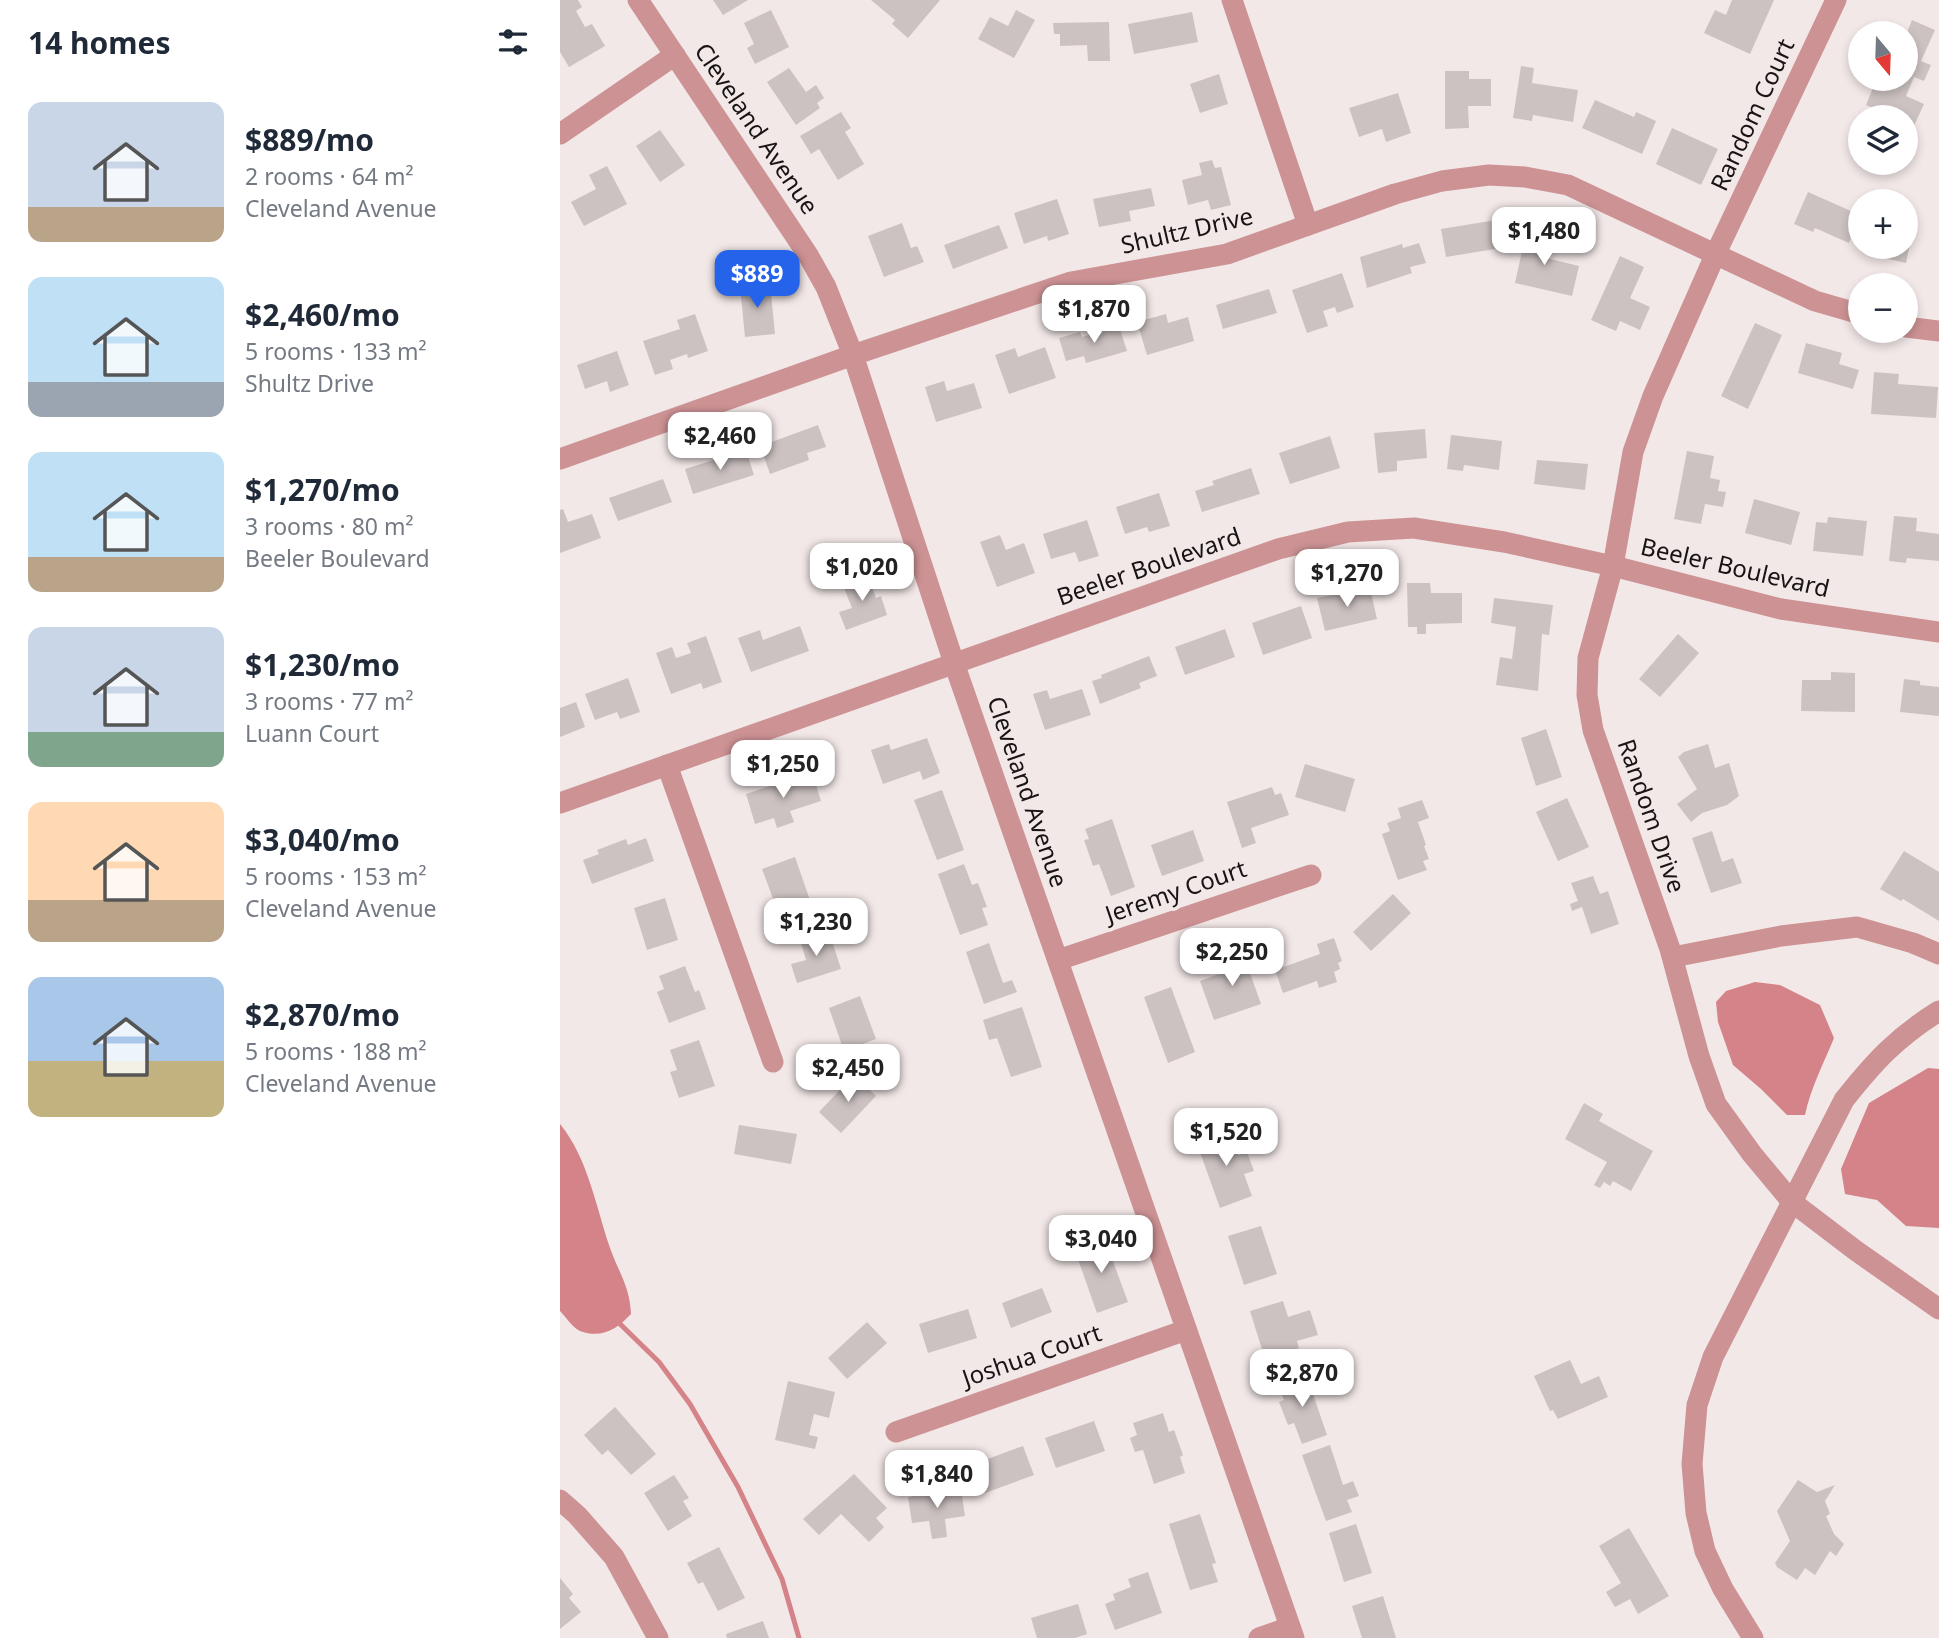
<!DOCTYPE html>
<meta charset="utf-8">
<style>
body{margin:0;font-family:"Noto Sans",sans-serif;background:#f2f2f3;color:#1f2937;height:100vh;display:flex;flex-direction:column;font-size:26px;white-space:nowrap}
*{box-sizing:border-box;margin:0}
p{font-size:23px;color:#747a83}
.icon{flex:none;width:38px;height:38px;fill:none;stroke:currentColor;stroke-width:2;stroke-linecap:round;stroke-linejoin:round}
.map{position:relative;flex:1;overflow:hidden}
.sheet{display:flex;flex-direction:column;background:#fff;width:560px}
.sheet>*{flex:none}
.needle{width:46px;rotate:161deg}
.tools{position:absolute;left:1288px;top:21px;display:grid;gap:14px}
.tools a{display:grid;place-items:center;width:70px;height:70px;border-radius:50%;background:#fff;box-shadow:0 4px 10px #0003;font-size:35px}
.price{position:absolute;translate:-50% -60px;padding:0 16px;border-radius:14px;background:#fff;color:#222;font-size:23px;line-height:46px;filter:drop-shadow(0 2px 4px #0008)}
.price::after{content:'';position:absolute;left:50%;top:42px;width:21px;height:16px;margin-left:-10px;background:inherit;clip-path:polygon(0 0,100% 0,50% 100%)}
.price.on{background:#2563eb;color:#fff}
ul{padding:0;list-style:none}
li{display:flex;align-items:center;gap:21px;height:175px;padding:0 28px}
li span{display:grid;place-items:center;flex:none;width:196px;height:140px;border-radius:14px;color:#555}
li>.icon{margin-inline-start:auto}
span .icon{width:84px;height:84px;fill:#fffc;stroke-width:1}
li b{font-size:30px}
h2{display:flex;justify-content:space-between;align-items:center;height:84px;padding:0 28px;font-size:30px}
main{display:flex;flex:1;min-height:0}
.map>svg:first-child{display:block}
</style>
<main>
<section class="sheet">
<h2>14 homes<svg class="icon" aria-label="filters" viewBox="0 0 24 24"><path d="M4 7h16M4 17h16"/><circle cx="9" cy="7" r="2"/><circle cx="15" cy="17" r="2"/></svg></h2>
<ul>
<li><span style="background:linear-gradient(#c9d6e8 75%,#b9a48a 0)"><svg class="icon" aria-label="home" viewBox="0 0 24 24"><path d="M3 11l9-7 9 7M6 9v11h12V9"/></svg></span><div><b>$889/mo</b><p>2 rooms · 64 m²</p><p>Cleveland Avenue</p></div></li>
<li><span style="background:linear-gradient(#bfe0f5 75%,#9aa5b1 0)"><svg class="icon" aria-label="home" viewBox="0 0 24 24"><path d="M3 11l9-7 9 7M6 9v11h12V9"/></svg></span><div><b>$2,460/mo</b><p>5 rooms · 133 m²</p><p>Shultz Drive</p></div></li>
<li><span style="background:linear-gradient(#bfe0f5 75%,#b9a48a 0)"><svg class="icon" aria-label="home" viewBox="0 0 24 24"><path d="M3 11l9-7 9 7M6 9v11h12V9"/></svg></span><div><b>$1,270/mo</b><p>3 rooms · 80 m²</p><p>Beeler Boulevard</p></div></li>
<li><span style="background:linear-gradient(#c9d6e8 75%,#7fa58c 0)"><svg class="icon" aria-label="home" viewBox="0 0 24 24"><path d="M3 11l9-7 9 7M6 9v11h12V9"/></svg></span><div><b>$1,230/mo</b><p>3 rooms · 77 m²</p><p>Luann Court</p></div></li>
<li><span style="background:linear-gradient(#ffd9b3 70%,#b9a48a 0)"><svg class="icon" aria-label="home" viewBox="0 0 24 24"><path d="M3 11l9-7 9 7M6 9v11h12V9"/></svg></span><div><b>$3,040/mo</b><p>5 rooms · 153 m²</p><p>Cleveland Avenue</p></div></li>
<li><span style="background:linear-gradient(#a9c7e8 60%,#c2b280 0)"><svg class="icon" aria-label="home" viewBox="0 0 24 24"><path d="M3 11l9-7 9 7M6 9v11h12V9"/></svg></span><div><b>$2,870/mo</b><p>5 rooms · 188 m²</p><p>Cleveland Avenue</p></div></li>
</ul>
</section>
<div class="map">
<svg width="1379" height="1638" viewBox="0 0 1379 1638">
<rect width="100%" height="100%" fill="#f3e8e8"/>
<!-- water -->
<g fill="#d48388">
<path d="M1195,982l25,3 40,20 14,33c-11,27 -23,49 -29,77h-18l-26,-26 -28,-24 -15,-43 -2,-20 10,-11z"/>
<path d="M1368,1068l11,1v159l-33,-2 -29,-26 -32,-6 -4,-25 28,-66z"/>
<path d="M0,1124c28,34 36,83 50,124 9,25 20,39 21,66 -14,15 -29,25 -51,17 -7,-3 -14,-14 -20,-20z"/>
</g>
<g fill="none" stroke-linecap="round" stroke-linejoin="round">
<!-- stream -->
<path stroke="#d48388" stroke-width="5" d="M56,1320l43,42 31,42 48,83 44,92 17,59"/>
</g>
<!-- building -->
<g fill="#cdc2c2">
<path d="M0,0h18l4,7 -6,4 9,16 7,-3 13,22 -36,21 -9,-15z"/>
<path d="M153,0h35l-25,15z"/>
<path d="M311,0h69l-32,38 -16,-14 3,-4z"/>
<path d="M1172,0h42l-24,54 -46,-21 11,-23 11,5z"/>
<path d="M211,10l18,37 -34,17 -8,-16 7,-4 -10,-21z"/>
<path d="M456,10l19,10 -21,38 -36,-19 12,-22 18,9z"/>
<path d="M632,12l6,30 -64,12 -6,-30z"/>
<path d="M1352,20l23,10 -14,31 10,4 -7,16 -10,-4 -8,19 18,8 -10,22 -8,-4v-5h-12l-28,-12 9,-22 8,3 3,-7h20v-44z"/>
<path d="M549,22l1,39h-22l-1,-16 -27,1v-12h-6l-1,-11z"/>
<path d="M961,66l13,2 -2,15 46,7 -5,32 -40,-7 -1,6 -19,-3z"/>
<path d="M229,68l17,24 10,-7 8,13 -7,5 3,5 -24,17 -29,-43z"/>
<path d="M885,71h24v8h22v27h-23l1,22 -24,1z"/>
<path d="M659,74l9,30 -28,9 -10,-29z"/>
<path d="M838,93l13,40 -25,9 -4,-13 -23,8 -10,-29z"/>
<path d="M1035,100l39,17 2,-5 20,9 -14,33 -60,-26z"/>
<path d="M281,112l10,16 -6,4 19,32 -26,16 -19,-31 -8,5 -11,-18z"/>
<path d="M1112,128l46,21 -17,36 -45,-21z"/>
<path d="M100,130l25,35 -25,17 -24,-36z"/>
<path d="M652,160l3,8 6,-1 10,38 -20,5 -3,-10 -20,5 -6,-25 20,-5 -3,-12z"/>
<path d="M47,166l20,38 -43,22 -13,-24 25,-13 -7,-14z"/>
<path d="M591,188l4,18 -26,5 2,10 -32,6 -6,-28z"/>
<path d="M1248,192l52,23 -11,28 -34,-15 -2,4 -19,-8z"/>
<path d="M497,199l12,35 -21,7 -1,-5 -23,8 -10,-31z"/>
<path d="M936,220l5,28 -55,9 -5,-28z"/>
<path d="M342,223l9,25 6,-2 7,16 -40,15 -16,-41z"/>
<path d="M439,225l9,23 -55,21 -9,-24z"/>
<path d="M967,229l24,6 -5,23 33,8 -7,30 -57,-13z"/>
<path d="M1346,233l6,1 -6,29 -44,-10 2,-6h42z"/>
<path d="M859,243l7,20 -16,4 2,6 -45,15 -7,-31 42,-13 1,4z"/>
<path d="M1060,256l24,11 -14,31 20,9 -10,23 -20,-9 -4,10 -25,-11z"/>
<path d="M782,273l12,34 -17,6 -2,-6 -12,4 5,15 -21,7 -15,-43z"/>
<path d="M210,283l5,51 -30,3 -5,-51z"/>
<path d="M709,289l8,24 -54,16 -7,-24z"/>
<path d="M135,314l13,37 -20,7 -1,-4 -17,6 3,9 -18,6 -12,-34 37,-12 -3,-9z"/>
<path d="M606,314l2,9 20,-6 6,24 -47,14 -10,-33z"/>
<path d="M1195,323l27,12 -34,74 -27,-13z"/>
<path d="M559,326l8,25 -41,12 -2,-7 -18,5 -7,-23 21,-6 2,5z"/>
<path d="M1246,343l36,10 -3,11 20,6 -6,19 -55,-16z"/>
<path d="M485,347l11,31 -47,16 -14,-39 20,-7 3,9z"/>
<path d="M57,351l12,34 -19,7 -3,-11 -22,8 -8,-24z"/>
<path d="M1314,372l25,2 -1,10 40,3 -2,31 -65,-4z"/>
<path d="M384,381l3,10 27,-8 8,25 -46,14 -11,-35z"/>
<path d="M258,425l8,22 -19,6 2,7 -39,14 -8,-23 9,-3 -2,-5z"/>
<path d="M865,429l2,29 -30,3v10l-19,2 -4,-40z"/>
<path d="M891,435l51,6 -3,29 -35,-5 -1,6 -16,-2z"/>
<path d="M770,436l10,32 -50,16 -11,-31z"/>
<path d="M186,450l8,25 -61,19 -8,-25z"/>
<path d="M1127,451l27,5 -4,22 10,2 -2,11 8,1 -3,15 -18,-3 -4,20 -27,-5z"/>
<path d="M977,460l51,4 -3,26 -51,-6z"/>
<path d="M691,468l9,26 -58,18 -7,-21 19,-6 -2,-4z"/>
<path d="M103,479l9,23 -54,19 -9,-23z"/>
<path d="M599,493l11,33 -21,6 -2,-5 -22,7 -9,-27z"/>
<path d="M1194,499l46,13 -9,33 -46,-12z"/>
<path d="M3,509l5,13 24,-8 9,24 -41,15v-43z"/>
<path d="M1334,516l23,2 -1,13 23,3v27l-32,-3 -1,5 -17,-2z"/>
<path d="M1268,517l39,4 -4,35 -50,-5 3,-29 11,1z"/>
<path d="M527,520l12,36 -20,6 -4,-10 -24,7 -8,-25z"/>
<path d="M440,535l6,15 18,-7 11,30 -38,14 -17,-45z"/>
<path d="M307,574l9,24 5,-2 6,19 -41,15 -7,-18 13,-4 -10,-25z"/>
<path d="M847,583h23l1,10h31v30l-36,1v10h-9v-7h-9z"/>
<path d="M810,588l7,31 -52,12 -8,-33z"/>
<path d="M934,598l59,7 -4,30 -7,-1 -4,57 -42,-6 4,-28 12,2 4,-32 -25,-4z"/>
<path d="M741,606l11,32 -49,17 -11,-32z"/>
<path d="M240,626l9,25 -58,21 -13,-34 22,-8 3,10z"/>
<path d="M665,629l10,28 -50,18 -10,-28z"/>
<path d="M1118,634l21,19 -39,44 -21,-18z"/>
<path d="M146,636l16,46 -19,7 -2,-6 -30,11 -15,-41 16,-6 4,11 15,-5 -4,-10z"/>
<path d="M589,656l8,20 -18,7 2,5 -41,16 -8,-23 10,-3 -1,-3z"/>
<path d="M1271,672l24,1v39l-54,-1 1,-31h29z"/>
<path d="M68,678l12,34 -20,7 -3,-7 -22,8 -10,-26z"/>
<path d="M1344,679l16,2v4l19,2v29l-39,-4z"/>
<path d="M522,689l9,26 -46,15 -12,-36 14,-4 3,9z"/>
<path d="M16,702l9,25 -25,10v-29z"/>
<path d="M986,729l16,48 -26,9 -15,-48z"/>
<path d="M367,738l13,35 -17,7 -3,-9 -37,13 -12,-34 18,-6 2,6z"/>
<path d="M1148,744l7,24 14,-5 10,33 -12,9 -25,8 -11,9 -14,-18 20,-15 -19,-32 6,-5z"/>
<path d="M745,764l50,15 -10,33 -50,-15z"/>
<path d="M252,772l9,29 -31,10 4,11 -17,6 -3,-10 -19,6 -9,-30z"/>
<path d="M712,787l3,8 6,-2 8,22 -38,13 5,15 -14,5 -15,-46z"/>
<path d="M382,790l22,60 -27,10 -23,-60z"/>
<path d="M1007,798l22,49 -31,14 -22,-49z"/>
<path d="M862,800l7,18 -11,4 8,23 -2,1 5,13 -6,2 4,9 -29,10 -16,-46 8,-3 -3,-8 14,-5 -3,-10z"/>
<path d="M552,819l23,68 -24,9 -12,-32 -6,2 -9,-26 5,-1 -4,-10z"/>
<path d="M633,830l11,31 -42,15 -11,-31z"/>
<path d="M1152,831l10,31 11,-4 9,25 -31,10 -19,-55z"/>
<path d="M86,838l8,23 -62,23 -9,-24 16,-6 -2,-4 29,-11 2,6z"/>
<path d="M1344,851l35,21v49l-36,-22 -2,2 -21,-12z"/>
<path d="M235,857l16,46 -32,12 -17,-46z"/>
<path d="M404,864l8,21 6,-2 9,24 -5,1 6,17 -28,10 -22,-61z"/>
<path d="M1033,876l7,18 8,-3 11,33 -28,10 -9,-27 -10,4 -2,-7 8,-3 -7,-18z"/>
<path d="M833,894l18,19 -40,38 -18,-19z"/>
<path d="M105,898l13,42 -31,10 -13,-42z"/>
<path d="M258,930l4,14 10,-3 9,28 -44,14 -6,-19 15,-4 -7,-24z"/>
<path d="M774,938l8,23 -4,2 2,6 -6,3 3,10 -18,6 -2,-7 -34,12 -8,-23 45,-16 -3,-10z"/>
<path d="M429,943l14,40 9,-3 5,12 -33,12 -18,-52z"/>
<path d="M690,952l7,18 -7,3 11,31 -47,16 -14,-39 27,-10 -4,-10z"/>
<path d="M125,966l10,26 4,-2 7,19 -37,14 -12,-31 7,-3 -5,-13z"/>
<path d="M611,987l24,65 -27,11 -24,-66z"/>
<path d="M300,996l16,43 -32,12 -15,-43z"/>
<path d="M462,1007l20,60 -31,10 -14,-39 -8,2 -6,-20z"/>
<path d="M139,1040l16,46 -36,12 -9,-26 7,-2 -7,-20z"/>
<path d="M294,1075l22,21 -35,37 -22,-21z"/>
<path d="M1024,1103l19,11 -4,7 54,30 -22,40 -18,-10 -3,5 -6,-4 -4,6 -6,-3 13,-23 -42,-23z"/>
<path d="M179,1125l58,9 -6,30 -57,-10z"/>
<path d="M669,1130l9,25 9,-3 7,19 -10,3 8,22 -32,12 -24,-67z"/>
<path d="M701,1226l16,48 -33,11 -16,-49z"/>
<path d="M544,1237l24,65 -31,11 -23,-65z"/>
<path d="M482,1288l10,24 -41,16 -9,-25z"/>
<path d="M723,1301l5,16 22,-7 8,25 -21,6 2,7 -34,11 -15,-48z"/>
<path d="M408,1309l9,29 -49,15 -9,-29z"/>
<path d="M307,1322l20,21 -40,36 -19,-21z"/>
<path d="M1010,1360l11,24 18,-8 9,21 -50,22 -5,-9 -3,1 -16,-35z"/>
<path d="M746,1374l21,61 -25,9 -8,-21 -6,2 -9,-23 5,-2 -6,-16z"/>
<path d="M228,1381l47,11 -6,26 -15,-4 -5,21 9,2 -3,12 -40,-9z"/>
<path d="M55,1407l41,47 -25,21 -23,-25 -6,5 -18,-20z"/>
<path d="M603,1413l6,19 5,-2 9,25 -3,2 5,16 -31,11 -11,-34 -8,2 -5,-14 7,-3 -4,-12z"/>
<path d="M534,1421l11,30 -49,17 -11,-30z"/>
<path d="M770,1445l13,40 10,-4 6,15 -12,4 5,12 -26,9 -24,-66z"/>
<path d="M463,1446l11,29 -49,18 -11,-29z"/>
<path d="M294,1474l33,34 -11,10 8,9 -15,15 -28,-28 -22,21 -16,-16z"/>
<path d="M114,1475l15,23 -6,3 9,15 -24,15 -24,-38z"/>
<path d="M1238,1480l19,12 18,-7 -10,16 5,13 -4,2 8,18 10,10 -8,12 -6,-5 -15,24 -10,-7 -8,12 -20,-13 -2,-4 15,-22 -13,-30z"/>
<path d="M401,1489l4,27 -20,3 2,18 -15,2 -3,-18 -17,2 -4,-26z"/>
<path d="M640,1514l16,49 -4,1 6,18 -28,8 -21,-66z"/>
<path d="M796,1524l16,49 -28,9 -15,-49z"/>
<path d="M1069,1528l40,68 -31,18 -8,-15 -15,8 -9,-15 15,-9 -22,-37z"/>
<path d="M159,1547l26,51 -27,13 -15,-29 -5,2 -11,-21z"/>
<path d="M588,1572l14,41 -47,17 -10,-26 10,-4 -2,-6 18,-7 -3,-8z"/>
<path d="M0,1578l13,16 -4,4 12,14 -21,17z"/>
<path d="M823,1596l13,42h-34l-10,-32z"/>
<path d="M518,1604l9,30 -12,4h-38l-6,-20z"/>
<path d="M203,1621l6,17h-42l-1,-4z"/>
</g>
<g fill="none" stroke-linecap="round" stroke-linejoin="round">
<!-- minor -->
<g stroke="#cd9294" stroke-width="21">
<path d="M78,0l170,255 18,32 27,68 101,308 340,975"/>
<path d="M672,0l76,225"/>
<path d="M1276,0l-120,253 -63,143 -20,56 -20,114 -25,92 -1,37 6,35 77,219 29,107 17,48 36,50 40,48 63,48 84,59"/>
<path d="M0,134l115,-79"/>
<path d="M1346,327l33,4"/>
<path d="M0,459l293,-104 218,-73 156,-28 168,-60 47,-13 47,-6 36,2 43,8 247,116 45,13"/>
<path d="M107,765l106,297"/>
<path d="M0,803l718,-254 70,-17 66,-4 90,14 109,24 168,43 158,23"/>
<path d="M1113,957l108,-21 76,-9 56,16 26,11"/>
<path d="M498,960l253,-85"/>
<path d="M336,1432l290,-102"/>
<path d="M0,1500l17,15 37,42 44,81"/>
<path d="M699,1638l31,-11"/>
<path d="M1193,1638l-30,-49 -18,-38 -9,-38 -4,-49 5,-59 16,-48 131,-257c30,-38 53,-63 95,-89"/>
</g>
</g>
<g text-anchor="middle" stroke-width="7" stroke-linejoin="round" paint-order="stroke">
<!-- street labels -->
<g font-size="24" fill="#181415" stroke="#f3e8e8">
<text transform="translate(1193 115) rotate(-65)" y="8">Random Court</text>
<text transform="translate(196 129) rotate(56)" y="8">Cleveland Avenue</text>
<text transform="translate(627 231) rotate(-13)" y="8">Shultz Drive</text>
<text transform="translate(589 567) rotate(-19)" y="8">Beeler Boulevard</text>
<text transform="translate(1175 568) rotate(13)" y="8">Beeler Boulevard</text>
<text transform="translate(467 792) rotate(71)" y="8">Cleveland Avenue</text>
<text transform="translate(1091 816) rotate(71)" y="8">Random Drive</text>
<text transform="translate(616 892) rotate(-19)" y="8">Jeremy Court</text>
<text transform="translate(472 1356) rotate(-19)" y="8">Joshua Court</text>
</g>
</g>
</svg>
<div class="tools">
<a><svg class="needle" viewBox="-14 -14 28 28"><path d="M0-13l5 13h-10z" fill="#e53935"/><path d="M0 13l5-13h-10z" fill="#747a83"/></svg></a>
<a><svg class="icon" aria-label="layers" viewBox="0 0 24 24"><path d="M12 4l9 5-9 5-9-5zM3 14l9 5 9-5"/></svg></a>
<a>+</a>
<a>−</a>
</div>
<b class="price" style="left:984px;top:267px">$1,480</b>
<b class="price on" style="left:197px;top:310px">$889</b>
<b class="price" style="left:534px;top:345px">$1,870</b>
<b class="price" style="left:160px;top:472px">$2,460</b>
<b class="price" style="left:302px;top:603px">$1,020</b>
<b class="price" style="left:787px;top:609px">$1,270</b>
<b class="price" style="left:223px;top:800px">$1,250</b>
<b class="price" style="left:256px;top:958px">$1,230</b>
<b class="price" style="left:672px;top:988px">$2,250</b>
<b class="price" style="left:288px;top:1104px">$2,450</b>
<b class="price" style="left:666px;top:1168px">$1,520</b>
<b class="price" style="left:541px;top:1275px">$3,040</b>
<b class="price" style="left:742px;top:1409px">$2,870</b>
<b class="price" style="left:377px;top:1510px">$1,840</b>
</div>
</main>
